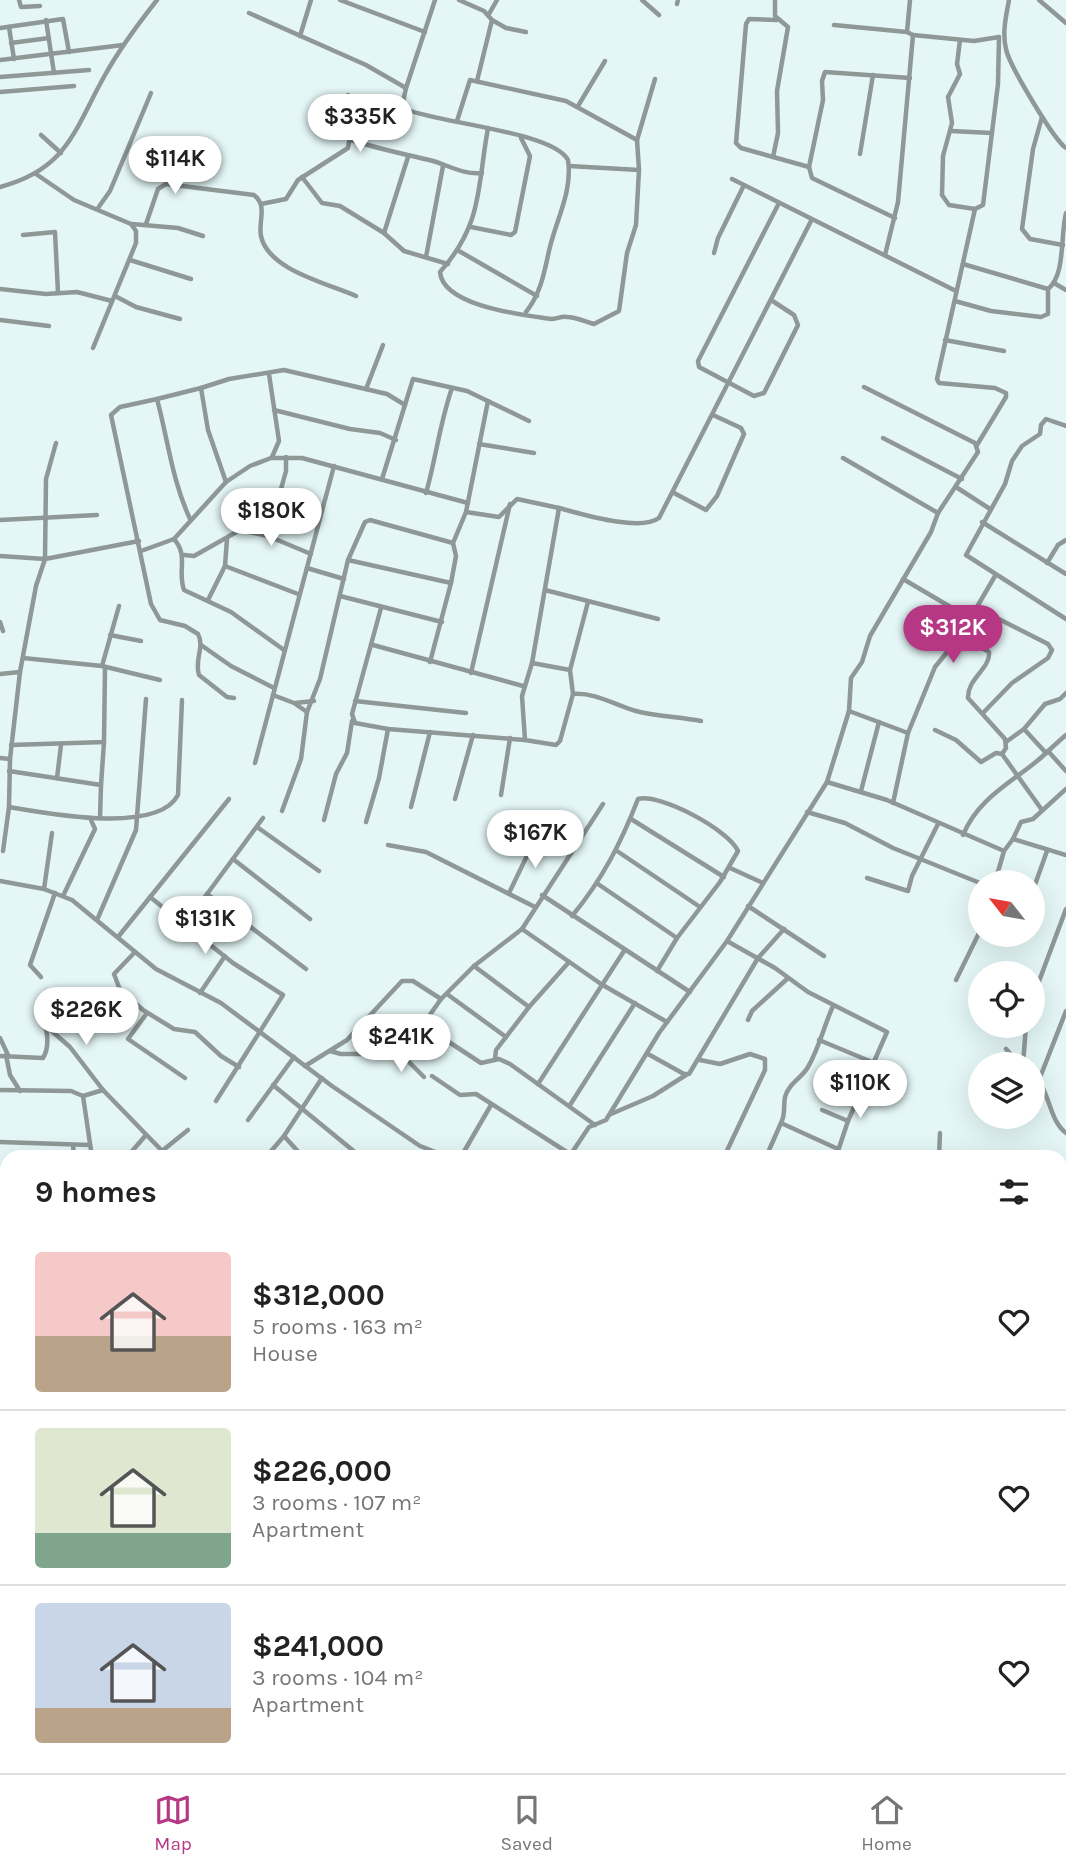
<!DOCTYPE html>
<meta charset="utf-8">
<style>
body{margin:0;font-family:Karla,sans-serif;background:#f6f6f6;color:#222;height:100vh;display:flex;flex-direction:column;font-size:26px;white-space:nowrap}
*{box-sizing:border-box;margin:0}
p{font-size:23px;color:#767676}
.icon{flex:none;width:38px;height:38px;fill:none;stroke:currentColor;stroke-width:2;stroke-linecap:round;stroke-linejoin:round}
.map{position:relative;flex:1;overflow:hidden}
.details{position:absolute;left:0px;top:1150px;width:1068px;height:625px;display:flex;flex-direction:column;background:#fff;border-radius:21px 21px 0 0;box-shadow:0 7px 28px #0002}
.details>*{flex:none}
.needle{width:46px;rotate:301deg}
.tools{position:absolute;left:968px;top:870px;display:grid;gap:14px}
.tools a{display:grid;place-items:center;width:77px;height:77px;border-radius:50%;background:#fff;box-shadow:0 7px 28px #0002;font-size:35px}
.price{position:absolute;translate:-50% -60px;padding:0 16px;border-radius:24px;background:#fff;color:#222;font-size:23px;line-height:46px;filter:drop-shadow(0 2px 4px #0008)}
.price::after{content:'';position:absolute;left:50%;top:42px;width:21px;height:16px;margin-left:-10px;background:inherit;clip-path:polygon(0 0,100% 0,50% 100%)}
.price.selected{background:#b63885;color:#fff}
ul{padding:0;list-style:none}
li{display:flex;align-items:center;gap:21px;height:175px;padding:0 35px}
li+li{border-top:2px solid #e0e0e0}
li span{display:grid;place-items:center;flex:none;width:196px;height:140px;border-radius:7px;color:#555}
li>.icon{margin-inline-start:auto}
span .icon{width:84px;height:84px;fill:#fffc;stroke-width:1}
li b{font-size:30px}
h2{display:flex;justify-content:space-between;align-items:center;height:84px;padding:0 35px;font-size:30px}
.tab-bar{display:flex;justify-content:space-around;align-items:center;height:98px;border-top:2px solid #e0e0e0;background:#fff;font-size:19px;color:#767676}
.tab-bar a{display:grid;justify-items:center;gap:4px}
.tab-bar .selected{color:#b63885}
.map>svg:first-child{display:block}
</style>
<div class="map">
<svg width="1066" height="1773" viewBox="0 0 1066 1773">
<rect width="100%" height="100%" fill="#e4f6f6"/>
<!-- built -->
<path fill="#cee8e8" d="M0,1175h7v163l-7,-1z"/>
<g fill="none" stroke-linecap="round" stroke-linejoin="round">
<!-- stream -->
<path stroke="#52b2b4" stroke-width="2" d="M420,1768l29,5"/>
<!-- minor -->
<g stroke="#8f9797" stroke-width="4.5">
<path d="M19,0l2,7 19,-1"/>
<path d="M340,0l85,32"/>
<path d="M435,0l-29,88 -3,14 5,8c32,13 145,22 160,50 5,32 -13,62 -19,91 -5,22 -8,42 -23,61"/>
<path d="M459,0l25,11 8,9 -15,61"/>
<path d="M642,0l17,15"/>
<path d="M1009,0c-3,16 -7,33 -3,49 3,16 48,91 60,99"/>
<path d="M1039,0l27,23"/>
<path d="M677,4l1,-4"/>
<path d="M249,13l117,52 40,23"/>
<path d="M489,14l8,-14"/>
<path d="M46,20l8,53"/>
<path d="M492,20l14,8 20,4"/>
<path d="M777,20l-28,-1 -3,5 -10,119 5,5 68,19"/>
<path d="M834,25l73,7 3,-32"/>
<path d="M9,27l5,32"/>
<path d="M0,28l63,-9 6,33"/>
<path d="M907,32l6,3 61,6 25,-4"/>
<path d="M300,36l11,-36"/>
<path d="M960,40l-3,24 3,10 -12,23 4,26 -9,33 -1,39 7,10 26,4"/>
<path d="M11,43l38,-5"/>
<path d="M0,60l123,-15"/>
<path d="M0,77l89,-7"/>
<path d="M0,92l74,-6"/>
<path d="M578,106l27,-45"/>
<path d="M1042,117l-9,32 -11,80 8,10 33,6"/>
<path d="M457,121l13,-41 96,21 71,39"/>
<path d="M488,128c-11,60 -5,96 -48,144 3,35 85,43 111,47 6,0 10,-3 16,-2 10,0 18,5 27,7l25,-13 8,-58 9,-28 3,-55 -2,-30 18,-61"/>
<path d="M951,131l41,2"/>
<path d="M41,135l20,18"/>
<path d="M351,140c27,9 54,14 82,21 17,5 31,14 49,12"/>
<path d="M860,154l13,-79"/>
<path d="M773,157l5,-24 -1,-42 11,-64 -13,-11v-16"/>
<path d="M569,166l70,4"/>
<path d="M36,174l38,26 57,24 5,7v12l-43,105"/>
<path d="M302,177l20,26 18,3 44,27 20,18 44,13"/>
<path d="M732,179l224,112"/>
<path d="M0,187c68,-18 74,-57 105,-112 15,-27 33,-51 52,-75"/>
<path d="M261,204l25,-5 12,-19 50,-32 5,-31 -5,-22"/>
<path d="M98,208l12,-17 41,-98"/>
<path d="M895,218l-83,-40 -3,-11 14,-67 -1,-19 3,-9 85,6"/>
<path d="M132,224l46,4 25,8"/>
<path d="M146,224l12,-35 8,-5 88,11c14,11 4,26 7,41 7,34 66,47 95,60"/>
<path d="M471,227l40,8 4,-3 15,-76 -9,-18"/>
<path d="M384,233l24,-76"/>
<path d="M23,235l32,-3 3,61"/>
<path d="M459,251l78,45"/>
<path d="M714,253l4,-15 26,-53"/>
<path d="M885,255l13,-53 15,-167"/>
<path d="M426,257l17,-91"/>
<path d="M130,260l61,19"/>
<path d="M963,264l85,25c18,-15 12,-53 18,-76"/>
<path d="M1054,283l12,7"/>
<path d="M0,289l46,5 31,-2 35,9"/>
<path d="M115,296l21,11 44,12"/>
<path d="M771,300l23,15 4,10 -34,68 -10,3 -55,-29 -1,-6 81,-158"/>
<path d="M955,301l36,10 50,6 7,-3v-25"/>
<path d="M0,320l49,6"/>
<path d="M945,340l59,11"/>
<path d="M269,374l10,67 -7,16"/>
<path d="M366,389l17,-44"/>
<path d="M157,399l-37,8 -9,8 40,189 9,16 25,6 13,8c7,13 -4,26 1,41l28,22 7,1"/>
<path d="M274,410l76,19 30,4 16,7"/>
<path d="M1066,426l-20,-7 -5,6 -1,9 -18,12 -10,15 -7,23 -39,71 100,64"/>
<path d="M883,438l79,41"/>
<path d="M56,443l-10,36 -1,80 -9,27 -16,86 -10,87 -1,48c36,6 148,28 169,-12l4,-95"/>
<path d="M479,444l55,9"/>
<path d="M977,445l29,-48v-4l-11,-5 -56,-5 -2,-4 38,-170 8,-4 15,-121 1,-47"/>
<path d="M843,458l95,55"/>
<path d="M382,479l31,-100 54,12 62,30"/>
<path d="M226,482l-18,-52 -7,-42 28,-9 55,-9 103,24 18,11"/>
<path d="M956,487l34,22"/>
<path d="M426,493c10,-35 14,-71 26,-105"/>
<path d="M674,493l32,17 11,-14 27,-62 -3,-6 -28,-13"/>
<path d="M466,512l33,5 18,-18 42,9"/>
<path d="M190,519c-18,-39 -22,-79 -33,-120l44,-11"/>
<path d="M0,520l97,-5"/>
<path d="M982,522l84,52"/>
<path d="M268,536l43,18"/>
<path d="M174,539c15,17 3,32 10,51l47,22 53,38"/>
<path d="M141,551l33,-12 52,-57 24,-16 21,-8h31l166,45"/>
<path d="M184,555l10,1 46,-26 28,6 18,-65v-14"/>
<path d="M0,556l45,3 94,-18"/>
<path d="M348,560l103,23"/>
<path d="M1047,563l11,-18 8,-5"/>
<path d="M225,566l73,28"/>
<path d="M307,568l37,11"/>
<path d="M903,579l68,40"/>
<path d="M545,590l113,29"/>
<path d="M340,596l102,26"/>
<path d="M208,600l17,-34 2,-27"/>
<path d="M588,602l-18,68 3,24 -13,47 -4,4 -31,-5 -3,-44 10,-33 27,-155c23,6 81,24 100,10l152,-297"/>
<path d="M381,608l-29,106 3,9 33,6 137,11"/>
<path d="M977,608l71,36 4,6 -4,8 -36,25 -29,30"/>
<path d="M0,622l3,9"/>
<path d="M110,635l31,6"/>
<path d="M960,636l29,16c2,16 -22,27 -21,46l37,41 1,9 -4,6 40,56"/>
<path d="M201,645l30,21 43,22"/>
<path d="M373,645l150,41"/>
<path d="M23,658l79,8 58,14"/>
<path d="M430,662l21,-79 5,-27 -3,-13 13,-31 22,-111"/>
<path d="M532,663l38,7"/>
<path d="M102,666l17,-60"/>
<path d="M471,673l39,-169"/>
<path d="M0,674l20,-2"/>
<path d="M573,694c22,-2 42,11 63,17 18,5 44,6 65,10"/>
<path d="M273,695l21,8 13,9"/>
<path d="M355,701l111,12"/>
<path d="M295,703l19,-2"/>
<path d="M849,711l59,22 27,-66 25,-31 35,-60"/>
<path d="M1024,729l21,-25 15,-5 6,-6"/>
<path d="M935,730l21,10 25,22 15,-9 6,1"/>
<path d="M1006,742l18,-13 22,24"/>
<path d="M11,745l93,-3 1,-75"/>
<path d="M1048,751l18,20"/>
<path d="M0,758l10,1"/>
<path d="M255,763l79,-297"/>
<path d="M9,771l92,14 -1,33"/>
<path d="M57,778l4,-33"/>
<path d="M827,782l60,18 117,51"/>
<path d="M101,785l3,-43"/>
<path d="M1066,789l-33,30 -12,3 -8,17 53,16"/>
<path d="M861,791l18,-69"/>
<path d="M501,795l9,-57"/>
<path d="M455,799l18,-64"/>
<path d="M893,803l15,-70"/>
<path d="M411,807l19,-75"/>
<path d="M282,811l19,-52 6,-47 13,-33 28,-119 17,-38 5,-2 83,23"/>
<path d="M807,812l38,11 48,25 87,35"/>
<path d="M631,819l93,58"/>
<path d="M324,820l12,-46 11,-21 5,-32"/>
<path d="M366,822l13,-44 9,-49"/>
<path d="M257,827l62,44"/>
<path d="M963,835c15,-36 46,-51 74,-74 10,-8 19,-18 29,-26"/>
<path d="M388,845l38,7 109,55"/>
<path d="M3,851l6,-44"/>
<path d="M617,851l83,56"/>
<path d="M233,859l77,60"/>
<path d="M730,868l33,15"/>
<path d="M867,878l41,13 4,-15 26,-52"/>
<path d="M0,881l44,8 28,11 84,69 65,34 111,83 88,60 18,7 38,3 93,1"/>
<path d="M995,882l9,-31 9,-12"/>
<path d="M598,884l79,54 -20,33"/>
<path d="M44,889l8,-56"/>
<path d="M509,893l28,-58"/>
<path d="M1032,893l15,-42"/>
<path d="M207,894l99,75"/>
<path d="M542,895l148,97"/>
<path d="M63,896l32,-67 -4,-9"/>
<path d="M150,897l83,66 50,32 -67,106"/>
<path d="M748,906l76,50"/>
<path d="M572,916c30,-36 49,-73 66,-117 22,-6 91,31 100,52l-18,31 -43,56"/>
<path d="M97,920l39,-90 10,-131"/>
<path d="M185,924l78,-106"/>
<path d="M522,929l79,55 66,38"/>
<path d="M118,937l111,-138"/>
<path d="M727,941l48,27 33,24 79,40 -39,89"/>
<path d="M135,952l-21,22 6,16 23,20 31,19 21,3 26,24 18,11"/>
<path d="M474,966l55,41 -33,43 -1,9"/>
<path d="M41,977l-11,-12 25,-72"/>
<path d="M956,980l24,-49"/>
<path d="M200,993l25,-37"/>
<path d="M447,994l59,43"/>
<path d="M1032,1000l34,-91"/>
<path d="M529,1007l40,-45"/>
<path d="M147,1013l-19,26 57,39"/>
<path d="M748,1020l4,-9 35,-32"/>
<path d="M423,1025l58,38 18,-4 11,5 85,61"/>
<path d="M46,1026l24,21 33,43 65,67"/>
<path d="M0,1038l8,17"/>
<path d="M819,1040l53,22"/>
<path d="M1006,1049l14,15"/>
<path d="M330,1051l11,3h37l21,-2 9,-6 33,-47 33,-33 48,-37 81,-125"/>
<path d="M399,1052l25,25"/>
<path d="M648,1054l36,20h5l69,-116 26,-29"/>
<path d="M6,1055l4,20 10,16"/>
<path d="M0,1056l43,2c10,-16 0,-38 -3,-55"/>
<path d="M700,1060l20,4 30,-10 15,5v11l-41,87"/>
<path d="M1023,1064l3,-38"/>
<path d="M305,1066l42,-26 55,-59h11l28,18"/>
<path d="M1032,1075c18,12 16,45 34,58"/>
<path d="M432,1076l28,19 16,-1 94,60"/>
<path d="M1039,1080l27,-69"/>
<path d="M538,1084l86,-133"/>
<path d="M273,1085l88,72"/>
<path d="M0,1090l71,1 12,5"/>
<path d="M570,1105l65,-102"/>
<path d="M822,1110l26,11 -12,36"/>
<path d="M611,1114l42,-18 33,-21"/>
<path d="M248,1120l46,-63"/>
<path d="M781,1123c5,-10 2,-16 4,-26 4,-14 16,-18 23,-30 11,-19 16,-41 25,-61"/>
<path d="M284,1136l19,21"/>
<path d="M0,1142l90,3"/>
<path d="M73,1145l1,12"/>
<path d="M162,1151l26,-21"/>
<path d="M462,1155l29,-50"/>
<path d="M92,1157l-9,-61 20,-6"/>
<path d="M127,1157l19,-22"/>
<path d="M266,1157l18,-21 38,-58"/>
<path d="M569,1157l20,-30 17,-7 53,-87 68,-92 100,-159 22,-71 2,-33 11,-16 8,-26 61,-104 7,-19 40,-61 -3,-9 -111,-56"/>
<path d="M766,1157l15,-34 57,26"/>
<path d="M939,1157l1,-24"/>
<path d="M1060,1256l6,7"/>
<path d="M1060,1324l6,-5"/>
<path d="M1060,1336l6,5"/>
<path d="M1060,1398l6,-7"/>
<path d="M0,1402h7"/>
<path d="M0,1445l7,1"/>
<path d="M1060,1454l6,7"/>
<path d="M1060,1555l6,-4"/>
<path d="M1060,1577h6"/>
<path d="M1062,1647l4,-13"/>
<path d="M1060,1655l6,3"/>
<path d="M5,1656l-4,-32 6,-1"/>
<path d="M1060,1702l6,2"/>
<path d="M1060,1750l6,2"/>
<path d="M41,1768l2,5"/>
<path d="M91,1768l1,5"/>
<path d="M142,1768l1,5"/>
<path d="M286,1768l4,5"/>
<path d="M572,1768l8,5"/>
<path d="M995,1768l11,5"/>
<path d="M0,1769l1,4"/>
<path d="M225,1773l2,-5"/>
<path d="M256,1773l3,-5"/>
<path d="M451,1773l2,-5"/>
<path d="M542,1773l2,-5"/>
<path d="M626,1773l9,-5"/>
<path d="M682,1773l4,-5"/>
<path d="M933,1773l3,-5"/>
<path d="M978,1773l2,-5"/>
</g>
</g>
</svg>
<div class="tools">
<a><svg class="needle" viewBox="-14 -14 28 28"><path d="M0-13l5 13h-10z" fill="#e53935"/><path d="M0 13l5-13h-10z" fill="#767676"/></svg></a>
<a><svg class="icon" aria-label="locate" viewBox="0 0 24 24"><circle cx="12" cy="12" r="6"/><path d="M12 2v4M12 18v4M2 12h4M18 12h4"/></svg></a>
<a><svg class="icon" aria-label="layers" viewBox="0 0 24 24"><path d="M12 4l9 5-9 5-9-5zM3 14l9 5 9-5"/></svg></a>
</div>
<b class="price" style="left:360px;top:154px">$335K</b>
<b class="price" style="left:175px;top:196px">$114K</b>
<b class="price" style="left:271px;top:548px">$180K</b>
<b class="price selected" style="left:953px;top:665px">$312K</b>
<b class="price" style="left:535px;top:870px">$167K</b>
<b class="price" style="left:205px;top:956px">$131K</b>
<b class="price" style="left:86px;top:1047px">$226K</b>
<b class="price" style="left:401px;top:1074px">$241K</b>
<b class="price" style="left:860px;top:1120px">$110K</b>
<section class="details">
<h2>9 homes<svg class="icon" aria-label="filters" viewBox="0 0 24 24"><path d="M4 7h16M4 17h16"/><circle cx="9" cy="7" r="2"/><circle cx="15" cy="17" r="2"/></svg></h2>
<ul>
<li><span style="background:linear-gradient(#f6c9c9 60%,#b9a48a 0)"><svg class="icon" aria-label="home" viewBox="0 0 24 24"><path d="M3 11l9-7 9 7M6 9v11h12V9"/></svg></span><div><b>$312,000</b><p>5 rooms · 163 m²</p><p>House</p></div><svg class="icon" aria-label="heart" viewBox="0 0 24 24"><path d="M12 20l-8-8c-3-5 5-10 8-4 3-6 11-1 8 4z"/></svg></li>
<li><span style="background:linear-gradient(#dfe7d0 75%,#7fa58c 0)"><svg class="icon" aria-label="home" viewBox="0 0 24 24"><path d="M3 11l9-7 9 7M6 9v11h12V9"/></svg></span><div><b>$226,000</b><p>3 rooms · 107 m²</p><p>Apartment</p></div><svg class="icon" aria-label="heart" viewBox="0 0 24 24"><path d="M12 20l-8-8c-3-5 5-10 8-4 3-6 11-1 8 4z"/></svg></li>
<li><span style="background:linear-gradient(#c9d6e8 75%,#b9a48a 0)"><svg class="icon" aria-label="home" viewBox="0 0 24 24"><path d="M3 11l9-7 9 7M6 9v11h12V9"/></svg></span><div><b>$241,000</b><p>3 rooms · 104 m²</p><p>Apartment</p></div><svg class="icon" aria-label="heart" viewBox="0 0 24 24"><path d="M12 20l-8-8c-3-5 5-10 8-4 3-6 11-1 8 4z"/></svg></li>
</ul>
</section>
</div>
<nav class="tab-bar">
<a class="selected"><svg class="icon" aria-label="map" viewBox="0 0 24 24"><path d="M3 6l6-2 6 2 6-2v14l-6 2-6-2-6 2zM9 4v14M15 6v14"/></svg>Map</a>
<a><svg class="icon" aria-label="saved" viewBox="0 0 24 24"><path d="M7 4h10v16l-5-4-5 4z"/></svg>Saved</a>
<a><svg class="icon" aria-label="home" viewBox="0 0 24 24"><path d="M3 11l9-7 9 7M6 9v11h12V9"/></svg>Home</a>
</nav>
